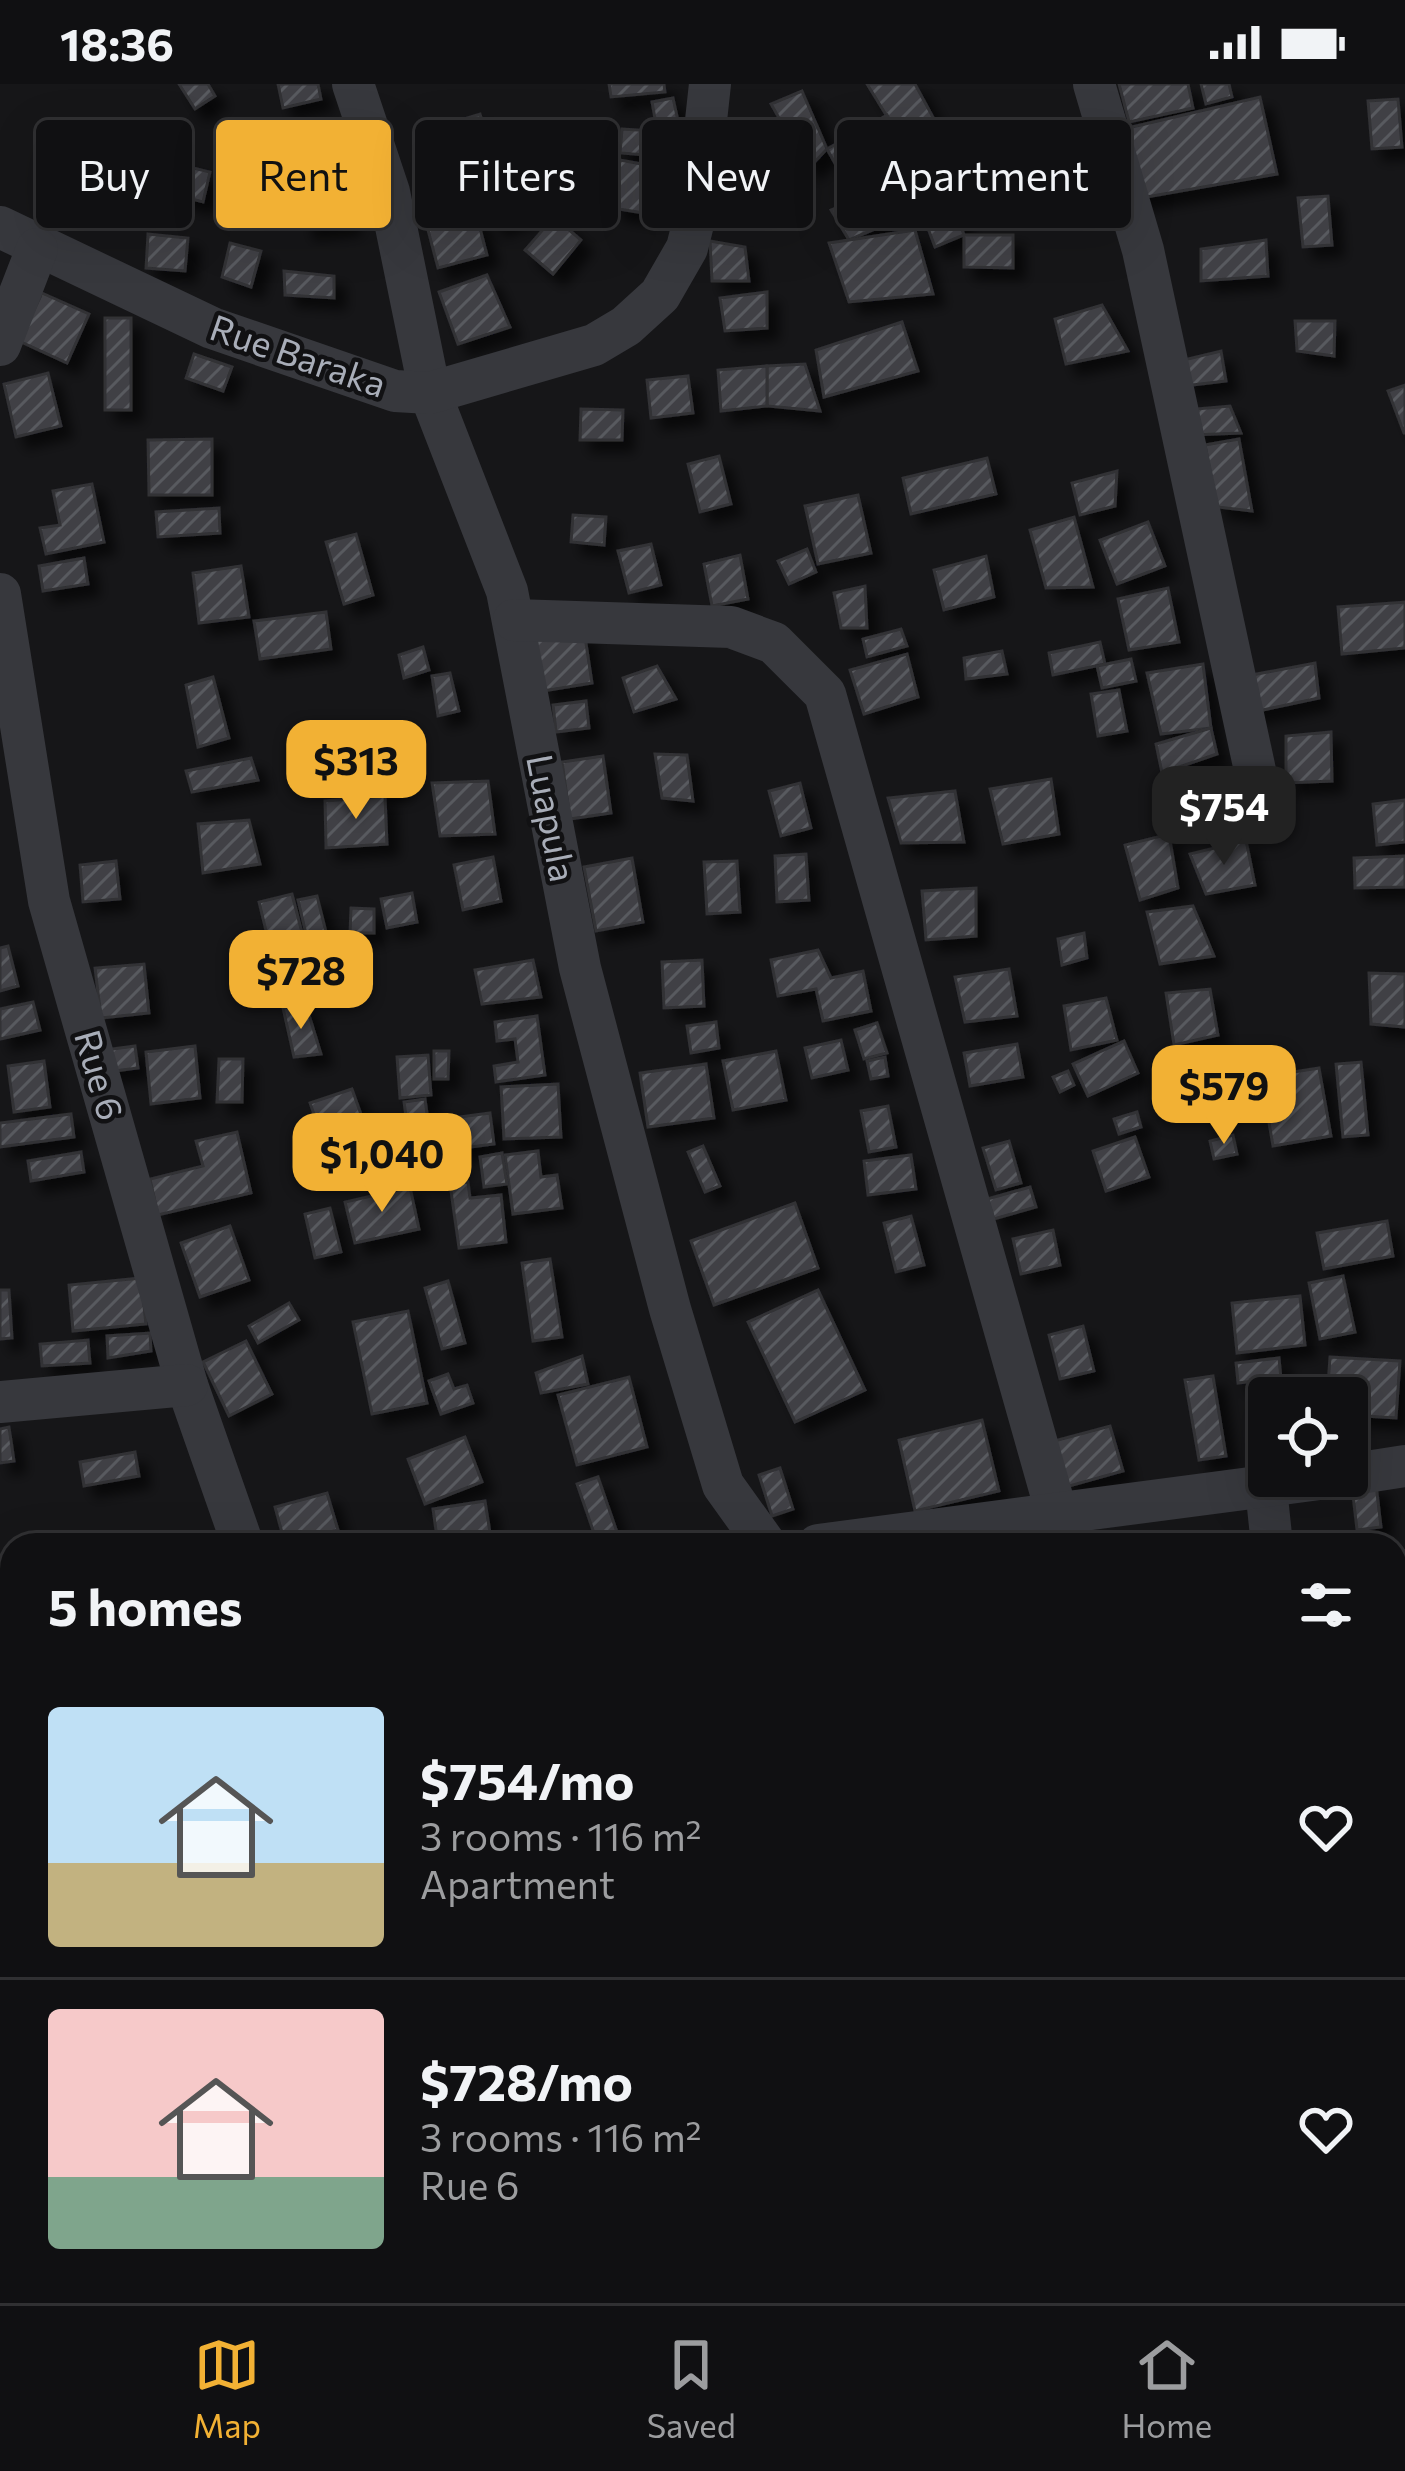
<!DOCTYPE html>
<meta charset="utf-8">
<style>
body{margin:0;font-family:Commissioner,sans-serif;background:#1e1e20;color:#f1f3f6;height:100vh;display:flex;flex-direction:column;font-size:45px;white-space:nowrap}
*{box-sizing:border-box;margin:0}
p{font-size:39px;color:#9c9d9f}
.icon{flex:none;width:66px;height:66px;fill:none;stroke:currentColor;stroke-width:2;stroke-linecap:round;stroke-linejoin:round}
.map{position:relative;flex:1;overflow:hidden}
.drawer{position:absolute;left:0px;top:1449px;width:1407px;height:771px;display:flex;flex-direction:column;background:#101012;border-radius:36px 36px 0 0;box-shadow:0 12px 48px #0002,0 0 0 3px #303032}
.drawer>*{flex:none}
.top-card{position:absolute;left:36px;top:36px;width:1335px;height:108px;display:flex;gap:24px}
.controls{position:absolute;left:1248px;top:1293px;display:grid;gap:24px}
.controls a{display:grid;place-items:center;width:120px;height:120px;border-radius:12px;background:#101012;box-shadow:0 12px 48px #0002,0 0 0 3px #303032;font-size:60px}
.price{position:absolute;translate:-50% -102px;padding:0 27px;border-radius:24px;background:#f2b134;color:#111;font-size:39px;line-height:78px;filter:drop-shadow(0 3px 6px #0008)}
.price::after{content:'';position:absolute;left:50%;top:72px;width:36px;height:27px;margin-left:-18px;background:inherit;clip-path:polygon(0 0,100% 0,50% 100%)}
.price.selected{background:#222;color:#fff}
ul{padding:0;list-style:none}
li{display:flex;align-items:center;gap:36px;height:300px;padding:0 48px}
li+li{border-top:3px solid #303032}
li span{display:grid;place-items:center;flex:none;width:336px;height:240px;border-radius:12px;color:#555}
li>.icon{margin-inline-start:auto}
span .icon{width:144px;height:144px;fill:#fffc;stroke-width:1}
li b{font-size:51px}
h2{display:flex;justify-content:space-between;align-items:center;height:144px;padding:0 48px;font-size:51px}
.pill{padding:0 42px;border-radius:12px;background:#101012;box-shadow:0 12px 48px #0002,0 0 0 3px #303032;font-size:42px;line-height:108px}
.pill.selected{background:#f2b134;color:#111}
.status{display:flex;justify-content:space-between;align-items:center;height:84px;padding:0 60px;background:#101012;direction:ltr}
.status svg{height:33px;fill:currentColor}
.dock{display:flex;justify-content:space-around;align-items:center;height:168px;border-top:3px solid #303032;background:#101012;font-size:33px;color:#9c9d9f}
.dock a{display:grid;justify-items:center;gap:6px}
.dock .selected{color:#f2b134}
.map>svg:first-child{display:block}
</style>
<div class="status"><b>18:36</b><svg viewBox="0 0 49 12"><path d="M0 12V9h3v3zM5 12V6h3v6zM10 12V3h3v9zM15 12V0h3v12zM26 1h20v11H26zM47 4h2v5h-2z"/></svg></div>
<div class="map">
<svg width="1405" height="2219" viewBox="0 0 1405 2219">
<defs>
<pattern id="building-hatch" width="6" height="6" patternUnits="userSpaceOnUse" patternTransform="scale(3)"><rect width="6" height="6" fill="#404145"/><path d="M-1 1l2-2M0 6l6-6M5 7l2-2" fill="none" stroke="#595a5e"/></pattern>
<filter id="shadow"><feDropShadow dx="11" dy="11" stdDeviation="6" flood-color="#0009"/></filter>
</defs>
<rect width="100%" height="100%" fill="#161618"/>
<!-- building -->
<g fill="url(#building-hatch)" stroke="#303034" stroke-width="3" filter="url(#shadow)">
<path d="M179,0h29l7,12 -20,13z"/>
<path d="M278,0h40l3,15 -38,9z"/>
<path d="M609,0h55l1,8 -54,5z"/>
<path d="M867,0h48l19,35 -38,12z"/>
<path d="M1119,0h69l5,24 -64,14z"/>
<path d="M1201,0h28l3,13 -26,7z"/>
<path d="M802,7l25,58 -19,20 -37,-65z"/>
<path d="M1260,13l17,77 -153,27 -9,-70z"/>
<path d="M673,14l6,27 -22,5 -5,-28z"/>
<path d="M1398,15l4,48 -30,2 -4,-48z"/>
<path d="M480,30l9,29 -45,14 -10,-29z"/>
<path d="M887,31l26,54 -57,32 -29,-52z"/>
<path d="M622,45l62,4 -2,25 -62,-5z"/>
<path d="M494,64l7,36 -77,15 -8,-36z"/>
<path d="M286,75l19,31 -28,17 -20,-30z"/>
<path d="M620,76l38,7 -8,47 -38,-6z"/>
<path d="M169,78l41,10 -7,30 -42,-11z"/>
<path d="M899,99l16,29 -66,28 -18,-30z"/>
<path d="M945,99l19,52 -29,12 -20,-53z"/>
<path d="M518,101l10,27 -34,13 -10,-27z"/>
<path d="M1328,112l4,49 -29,2 -5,-49z"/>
<path d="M346,114l3,25 -45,5 -3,-25z"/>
<path d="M477,133l10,38 -49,13 -10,-38z"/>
<path d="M554,133l27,23 -28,34 -28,-24z"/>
<path d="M915,146l18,64 -84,8 -20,-59z"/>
<path d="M148,150l40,4 -3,33 -39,-3z"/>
<path d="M964,151h49v33l-49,-1z"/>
<path d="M1266,156l2,36 -67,5v-32z"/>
<path d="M710,157l35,6 4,34h-37z"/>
<path d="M230,159l31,8 -10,36 -29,-10z"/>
<path d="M284,187l50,5v22l-49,-3z"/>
<path d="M487,191l23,52 -52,17 -19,-52z"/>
<path d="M767,208v36l-42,3 -5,-33z"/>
<path d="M42,209l47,21 -22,49 -48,-22z"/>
<path d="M1102,221l26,46 -62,13 -11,-45z"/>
<rect x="105" y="234" width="26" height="92"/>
<path d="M1295,237h40l-1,35 -37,-5z"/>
<path d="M902,238l16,49 -94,26 -8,-47z"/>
<path d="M1221,267l5,30 -42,5 -5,-25z"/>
<path d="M194,270l38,13 -9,24 -37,-13z"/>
<path d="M805,280l15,47 -53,-5v-40z"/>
<path d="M767,282v40l-46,5 -3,-41z"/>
<path d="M48,289l13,53 -45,11 -12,-53z"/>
<path d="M688,292l5,37 -42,5 -4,-38z"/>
<path d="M1405,301v48h-1l-16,-42z"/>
<path d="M1230,322l11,27 -48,2 -9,-25z"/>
<path d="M581,325l42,1 -1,30h-42z"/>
<path d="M212,355v56h-63l-1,-55z"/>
<path d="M1239,355l13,72 -35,-4 -12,-62z"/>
<path d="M719,372l12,48 -31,8 -12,-48z"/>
<path d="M987,374l9,36 -85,20 -8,-36z"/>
<path d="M1117,387l-2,35 -35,9 -8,-32z"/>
<path d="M92,400l12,58 -58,12 -6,-26 20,-3 -7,-34z"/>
<path d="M858,411l13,58 -53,11 -13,-58z"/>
<path d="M219,424l1,25 -62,4 -2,-25z"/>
<path d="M573,431l33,2 -2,28 -33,-3z"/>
<path d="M1074,433l19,70 -47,1 -16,-58z"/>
<path d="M1148,438l17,44 -48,18 -17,-44z"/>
<path d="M356,450l17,61 -29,9 -18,-62z"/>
<path d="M651,460l10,41 -32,8 -11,-42z"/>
<path d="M807,465l9,23 -27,12 -11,-23z"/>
<path d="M740,471l8,44 -36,7 -8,-42z"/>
<path d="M986,472l8,41 -50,13 -10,-40z"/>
<path d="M84,474l4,26 -45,7 -4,-25z"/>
<path d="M241,482l8,51 -50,6 -6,-50z"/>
<path d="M865,502l2,42h-26l-7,-35z"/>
<path d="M1168,504l11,54 -50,8 -11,-51z"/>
<path d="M1405,518v46l-63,6 -4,-47z"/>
<path d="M326,528l5,37 -71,10 -6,-38z"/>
<path d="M901,545l6,17 -40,11 -4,-18z"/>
<path d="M584,546l8,53 -49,8 -8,-53z"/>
<path d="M1100,558l5,22 -52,11 -4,-22z"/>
<path d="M423,563l6,23 -25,8 -5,-23z"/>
<path d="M1002,567l5,23 -41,5 -2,-21z"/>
<path d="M907,570l11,43 -54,17 -14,-44z"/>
<path d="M1131,575l5,22 -34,7 -5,-22z"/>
<path d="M1315,579l4,35 -70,15 -8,-36z"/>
<path d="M1203,580l8,64 -50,6 -14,-61z"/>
<path d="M657,582l19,33 -42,13 -11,-34z"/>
<path d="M450,589l9,38 -21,5 -6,-40z"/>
<path d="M213,593l16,61 -31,9 -12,-62z"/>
<path d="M1119,606l8,41 -29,5 -7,-42z"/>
<path d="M586,617l3,27 -33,4 -3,-27z"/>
<path d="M1211,644l6,26 -55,19 -6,-29z"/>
<path d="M1331,648l1,49 -46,2v-47z"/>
<path d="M393,662l4,41 -46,7 -5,-42z"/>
<path d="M655,670l32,1 6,46 -31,-3z"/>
<path d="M603,672l8,57 -41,6 -8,-57z"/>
<path d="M251,674l7,22 -66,12 -6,-21z"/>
<path d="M1051,695l8,55 -56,10 -13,-55z"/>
<path d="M488,697l7,53 -55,2 -8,-53z"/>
<path d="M800,699l11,45 -30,8 -12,-45z"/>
<path d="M955,707l9,51 -63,1 -13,-45z"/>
<path d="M385,712l2,48 -61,4 -1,-47z"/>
<path d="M1405,716v42l-28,3 -4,-41z"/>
<path d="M249,736l11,44 -57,9 -5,-49z"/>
<path d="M1169,750l9,54 -38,12 -15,-55z"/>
<path d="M1246,756l9,45 -49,9 -16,-40z"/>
<path d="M806,770l3,46 -32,2 -2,-46z"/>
<path d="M1405,772v31l-50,1 -1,-30z"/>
<path d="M493,773l8,44 -38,9 -9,-45z"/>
<path d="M632,774l11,64 -47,9 -12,-64z"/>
<path d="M116,777l4,38 -37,3 -3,-37z"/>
<path d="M737,777l3,51 -33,2 -3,-52z"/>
<path d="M976,804v48l-50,4 -4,-49z"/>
<path d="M412,809l5,29 -30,6 -6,-29z"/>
<path d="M292,810l19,73 -34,9 -18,-74z"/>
<path d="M317,812l17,68h-21l-15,-64z"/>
<path d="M1193,822l21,50 -54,8 -13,-52z"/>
<path d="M351,824l23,1v24h-24z"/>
<path d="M1084,849l3,25 -25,7 -4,-26z"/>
<path d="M8,862l10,40 -18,5v-43z"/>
<path d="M262,862l9,40 -31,6 -7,-41z"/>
<path d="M818,866l13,28 32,-7 8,40 -48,10 -7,-32 -38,7 -7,-36z"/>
<path d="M533,876l8,37 -59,7 -7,-34z"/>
<path d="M702,876l2,46 -40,2 -2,-46z"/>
<path d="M144,880l5,49 -48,5 -6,-50z"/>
<path d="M1009,885l8,47 -52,6 -10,-45z"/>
<path d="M1369,889l36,1v53l-34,-3z"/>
<path d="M1210,905l8,46 -44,10 -8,-52z"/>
<path d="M1106,914l11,42 -46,10 -7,-44z"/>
<path d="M33,918l7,28 -40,9v-30z"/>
<path d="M306,921l15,49 -27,3 -11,-49z"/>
<path d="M537,932l8,59 -49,7 -2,-16 24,-4 -3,-23 -18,2 -2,-19z"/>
<path d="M716,938l3,26 -28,5 -4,-27z"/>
<path d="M877,939l10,30 -23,6 -9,-29z"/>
<path d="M841,956l7,30 -36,8 -7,-30z"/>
<path d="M1124,957l14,32 -50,23 -15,-32z"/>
<path d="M1017,960l6,33 -53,9 -6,-33z"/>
<path d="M135,962l3,22 -39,5 -2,-22z"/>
<path d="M195,962l5,52 -49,6 -5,-52z"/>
<path d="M434,967h15l-1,28h-14z"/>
<path d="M776,967l10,49 -53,10 -10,-49z"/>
<path d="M428,971l3,40 -31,3 -3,-41z"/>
<path d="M885,973l3,19 -17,3 -4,-18z"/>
<path d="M219,975h24l-1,43h-25z"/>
<path d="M44,977l6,46 -36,5 -6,-46z"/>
<path d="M1361,978l7,73 -25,2 -7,-73z"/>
<path d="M706,980l8,54 -66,9 -8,-54z"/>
<path d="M1319,984l12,68 -58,10 -12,-69z"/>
<path d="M1068,987l6,14 -14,7 -7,-15z"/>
<path d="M558,1000l3,53 -57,2 -3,-52z"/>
<path d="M352,1005l15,42 -42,15 -15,-43z"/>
<path d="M425,1015l6,44 -21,3 -6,-44z"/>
<path d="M888,1022l8,41 -27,5 -8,-41z"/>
<path d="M1137,1028l4,15 -22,7 -5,-15z"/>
<path d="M490,1029l4,31 -46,6 -4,-31z"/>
<path d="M71,1030l3,23 -74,10v-24z"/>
<path d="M237,1048l14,61 -93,22 -8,-36 53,-13 -7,-25z"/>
<path d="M1233,1051l4,19 -23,5 -4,-18z"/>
<path d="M1135,1053l14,40 -43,14 -13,-40z"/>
<path d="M1009,1057l12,42 -25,7 -13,-42z"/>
<path d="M703,1062l17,40 -15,6 -17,-40z"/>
<path d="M538,1067l3,26 16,-2 5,33 -49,6 -8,-59z"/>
<path d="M81,1068l3,20 -53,9 -3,-20z"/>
<path d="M502,1069l5,31 -23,3 -4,-30z"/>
<path d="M911,1071l5,34 -48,6 -4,-34z"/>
<path d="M468,1098l2,16 31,-3 5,47 -47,6 -9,-64z"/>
<path d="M410,1103l9,42 -64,14 -10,-41z"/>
<path d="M1030,1103l6,20 -42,12 -7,-20z"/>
<path d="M795,1119l23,65 -104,37 -23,-64z"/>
<path d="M330,1124l11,44 -26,6 -10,-44z"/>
<path d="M911,1132l13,49 -28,7 -12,-49z"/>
<path d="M1387,1137l6,35 -69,13 -7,-36z"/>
<path d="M230,1142l19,54 -49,17 -19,-54z"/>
<path d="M1053,1146l7,35 -39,9 -8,-35z"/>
<path d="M550,1175l12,78 -29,4 -11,-78z"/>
<path d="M1343,1192l12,56 -35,7 -11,-56z"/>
<path d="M141,1194l5,46 -73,7 -4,-46z"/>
<path d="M448,1197l17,62 -23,6 -17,-61z"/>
<path d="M0,1206h9l3,48 -12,1z"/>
<path d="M818,1206l47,100 -70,32 -47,-100z"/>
<path d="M1300,1212l5,49 -68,8 -5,-50z"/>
<path d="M289,1219l10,17 -41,23 -9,-17z"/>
<path d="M408,1227l19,92 -55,11 -19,-92z"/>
<path d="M1083,1242l11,45 -34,8 -11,-44z"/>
<path d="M150,1249l1,18 -43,7 -1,-22z"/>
<path d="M88,1256l2,23 -48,3 -2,-22z"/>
<path d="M246,1257l26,53 -43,22 -26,-54z"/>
<path d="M582,1272l6,28 -47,9 -5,-20z"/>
<path d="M1330,1273l70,4 -4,57 -49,-3v-17h-20z"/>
<path d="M1279,1274l2,20 -43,5 -2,-20z"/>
<path d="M448,1290l6,15 13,-4 6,18 -32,11 -12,-33z"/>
<path d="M1213,1292l13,80 -27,4 -14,-80z"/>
<path d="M629,1293l18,70 -70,18 -19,-70z"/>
<path d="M982,1336l17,71 -84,20 -16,-71z"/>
<path d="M1110,1342l13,45 -57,16 -12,-46z"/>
<path d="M9,1343l5,34 -14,2v-34z"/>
<path d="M465,1353l17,45 -57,22 -17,-45z"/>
<path d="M135,1368l4,24 -55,10 -4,-24z"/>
<path d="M780,1384l13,41 -21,7 -13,-41z"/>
<path d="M598,1393l19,55 -21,7 -19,-55z"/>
<path d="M1376,1400l5,43 -24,3 -5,-43z"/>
<path d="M327,1409l11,37 -53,14 -10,-37z"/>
<path d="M485,1417l7,44h-54l-5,-36z"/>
<path d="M1202,1449l3,12h-42v-3z"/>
<path d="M1404,1467l1,44 -10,2v-45z"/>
<path d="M1395,1581h10v76l-10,1z"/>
<path d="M1401,1689l4,53 -10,1v-53z"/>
<path d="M10,1788l2,22 -12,3v-23z"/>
<path d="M1405,2147v45h-10v-44z"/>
<path d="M248,2208h29l3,11h-57l-1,-4z"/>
<path d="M311,2208h70l1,3 -23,8h-45z"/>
<path d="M497,2208h24l4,11h-25z"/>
<rect x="626" y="2208" width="42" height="11"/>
<path d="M776,2208h48l2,11h-48z"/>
<path d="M1101,2208h49l1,5 -47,6z"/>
<path d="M1204,2208h83l1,3 -83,4z"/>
</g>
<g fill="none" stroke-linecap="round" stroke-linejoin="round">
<!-- minor -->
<g stroke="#37383d" stroke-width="42">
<path d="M353,0l36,108 41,201 77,198 73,377 90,341 53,176 43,60"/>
<path d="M1094,0l49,166 119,553"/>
<path d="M0,143l212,101 183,63 35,2 164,-48 32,-19 34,-31 27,-47 9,-36 14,-128"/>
<path d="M0,261l37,-96"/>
<path d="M0,510l49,307 138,484 56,160"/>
<path d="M514,536l217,7 43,16 51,51 231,817"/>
<path d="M0,1318l187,-17"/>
<path d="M1347,1391l58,-9"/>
<path d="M1266,1404l6,57"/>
<path d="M818,1461l524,-69"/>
<path d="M1395,1874l10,11"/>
<path d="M0,1914l12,34"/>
<path d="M1395,2132h10"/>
<path d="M84,2208l1,11"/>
<path d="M477,2208l3,11"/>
<path d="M1198,2208l1,11"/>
<path d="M978,2219l21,-11"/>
</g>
</g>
<g text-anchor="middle" stroke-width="9" stroke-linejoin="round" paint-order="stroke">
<!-- street labels -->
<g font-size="36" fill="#a8adb8" stroke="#111113">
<text transform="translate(298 272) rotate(19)" y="13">Rue Baraka</text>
<text transform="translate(551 734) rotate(79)" y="13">Luapula</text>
<text transform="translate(99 991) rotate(74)" y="13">Rue 6</text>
</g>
</g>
</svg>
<div class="controls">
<a><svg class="icon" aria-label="locate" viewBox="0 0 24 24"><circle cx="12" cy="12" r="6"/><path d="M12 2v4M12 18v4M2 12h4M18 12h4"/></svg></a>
</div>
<b class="price" style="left:356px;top:738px">$313</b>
<b class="price selected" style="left:1224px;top:784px">$754</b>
<b class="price" style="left:301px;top:948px">$728</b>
<b class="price" style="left:1224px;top:1063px">$579</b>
<b class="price" style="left:382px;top:1131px">$1,040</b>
<div class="top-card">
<a class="pill">Buy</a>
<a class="pill selected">Rent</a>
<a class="pill">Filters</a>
<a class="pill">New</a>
<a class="pill">Apartment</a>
</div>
<section class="drawer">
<h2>5 homes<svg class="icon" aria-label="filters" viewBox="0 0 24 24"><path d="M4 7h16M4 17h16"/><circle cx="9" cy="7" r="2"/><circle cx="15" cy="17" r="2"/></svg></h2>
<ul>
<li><span style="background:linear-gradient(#bfe0f5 65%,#c2b280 0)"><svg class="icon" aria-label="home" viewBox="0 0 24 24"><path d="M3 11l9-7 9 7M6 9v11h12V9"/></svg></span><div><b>$754/mo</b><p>3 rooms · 116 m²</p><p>Apartment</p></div><svg class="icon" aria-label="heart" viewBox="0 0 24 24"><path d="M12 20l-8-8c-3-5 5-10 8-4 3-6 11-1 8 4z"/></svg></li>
<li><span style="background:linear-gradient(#f6c9c9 70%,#7fa58c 0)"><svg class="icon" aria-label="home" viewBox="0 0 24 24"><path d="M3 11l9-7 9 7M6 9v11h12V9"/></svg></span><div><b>$728/mo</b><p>3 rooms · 116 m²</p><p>Rue 6</p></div><svg class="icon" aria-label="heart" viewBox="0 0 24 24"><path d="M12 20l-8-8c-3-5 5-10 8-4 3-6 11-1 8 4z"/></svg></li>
</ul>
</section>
</div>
<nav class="dock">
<a class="selected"><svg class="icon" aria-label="map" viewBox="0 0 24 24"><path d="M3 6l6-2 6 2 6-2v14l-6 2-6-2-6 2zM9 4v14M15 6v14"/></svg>Map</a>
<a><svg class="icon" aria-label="saved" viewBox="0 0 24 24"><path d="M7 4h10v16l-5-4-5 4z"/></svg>Saved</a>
<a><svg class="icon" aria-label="home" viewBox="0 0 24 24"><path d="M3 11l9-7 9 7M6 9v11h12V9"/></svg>Home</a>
</nav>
